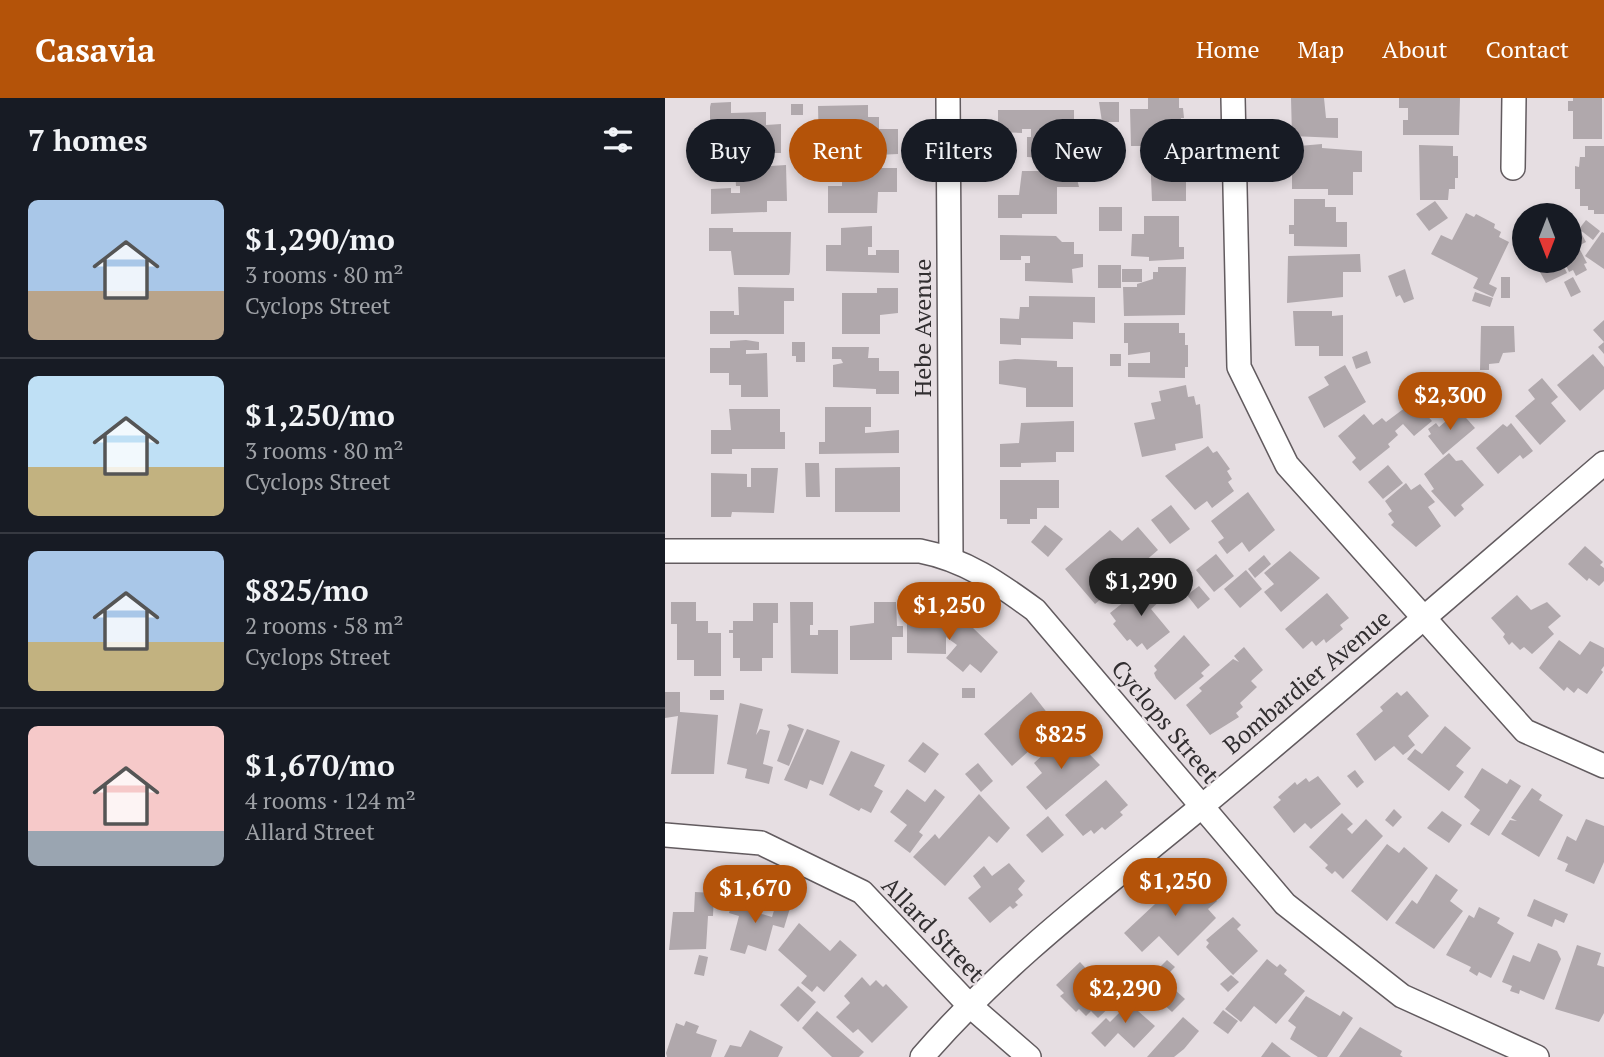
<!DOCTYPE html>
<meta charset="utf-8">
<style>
body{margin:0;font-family:"PT Serif",serif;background:#242831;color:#f1f3f6;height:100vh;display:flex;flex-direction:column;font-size:26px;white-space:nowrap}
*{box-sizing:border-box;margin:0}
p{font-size:23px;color:#9ea1a6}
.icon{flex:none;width:38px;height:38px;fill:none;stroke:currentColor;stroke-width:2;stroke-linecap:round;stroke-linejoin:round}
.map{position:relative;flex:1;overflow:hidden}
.details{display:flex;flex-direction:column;background:#171b24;width:665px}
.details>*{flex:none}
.guide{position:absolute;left:21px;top:21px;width:665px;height:63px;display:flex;gap:14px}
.needle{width:46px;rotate:180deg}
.tools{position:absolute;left:847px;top:105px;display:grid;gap:14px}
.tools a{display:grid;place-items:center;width:70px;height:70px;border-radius:50%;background:#171b24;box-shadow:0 4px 10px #0003;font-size:35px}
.price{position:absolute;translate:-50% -60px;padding:0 16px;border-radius:24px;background:#b45309;color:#fff;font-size:23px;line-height:46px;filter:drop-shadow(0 2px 4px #0008)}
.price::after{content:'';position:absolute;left:50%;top:42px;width:21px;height:16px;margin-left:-10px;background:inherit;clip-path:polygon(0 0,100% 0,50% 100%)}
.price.selected{background:#222;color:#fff}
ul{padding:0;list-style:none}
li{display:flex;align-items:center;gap:21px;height:175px;padding:0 28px}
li+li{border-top:2px solid #363941}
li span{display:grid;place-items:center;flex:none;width:196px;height:140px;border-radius:10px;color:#555}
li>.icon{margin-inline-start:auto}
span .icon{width:84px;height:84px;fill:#fffc;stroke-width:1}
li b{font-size:30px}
h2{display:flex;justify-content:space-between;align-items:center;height:84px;padding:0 28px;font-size:30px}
.tag{padding:0 24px;border-radius:32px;background:#171b24;box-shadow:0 4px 10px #0003;font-size:24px;line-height:63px}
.tag.selected{background:#b45309;color:#fff}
header{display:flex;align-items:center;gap:42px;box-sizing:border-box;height:98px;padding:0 35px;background:#b45309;color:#fff}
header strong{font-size:33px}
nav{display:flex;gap:38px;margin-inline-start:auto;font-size:24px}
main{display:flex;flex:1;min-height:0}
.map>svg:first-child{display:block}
</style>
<header>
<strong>Casavia</strong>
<nav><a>Home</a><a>Map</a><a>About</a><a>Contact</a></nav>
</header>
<main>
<section class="details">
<h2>7 homes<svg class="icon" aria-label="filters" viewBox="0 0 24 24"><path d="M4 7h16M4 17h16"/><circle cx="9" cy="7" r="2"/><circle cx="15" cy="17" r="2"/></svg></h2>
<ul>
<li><span style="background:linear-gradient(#a9c7e8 65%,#b9a48a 0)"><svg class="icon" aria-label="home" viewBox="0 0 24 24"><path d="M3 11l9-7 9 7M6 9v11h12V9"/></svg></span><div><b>$1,290/mo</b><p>3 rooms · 80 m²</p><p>Cyclops Street</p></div></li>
<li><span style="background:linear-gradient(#bfe0f5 65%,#c2b280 0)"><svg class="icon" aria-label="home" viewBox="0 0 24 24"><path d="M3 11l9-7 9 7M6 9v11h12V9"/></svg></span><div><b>$1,250/mo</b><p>3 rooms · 80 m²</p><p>Cyclops Street</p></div></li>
<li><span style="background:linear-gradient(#a9c7e8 65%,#c2b280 0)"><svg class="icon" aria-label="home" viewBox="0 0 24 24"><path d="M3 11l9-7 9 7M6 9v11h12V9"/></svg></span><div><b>$825/mo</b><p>2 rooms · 58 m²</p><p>Cyclops Street</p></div></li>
<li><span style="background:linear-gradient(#f6c9c9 75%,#9aa5b1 0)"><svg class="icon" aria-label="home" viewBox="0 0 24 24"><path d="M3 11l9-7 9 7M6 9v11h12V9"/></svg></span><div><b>$1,670/mo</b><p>4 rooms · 124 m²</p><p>Allard Street</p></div></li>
</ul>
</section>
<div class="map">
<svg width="939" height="959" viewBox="0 0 939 959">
<rect width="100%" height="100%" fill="#e6dee2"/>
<!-- building -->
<g fill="#b0a8ac">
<path d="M483,0h31v10h4l1,10h-3l-2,28h-48l-1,-37h18z"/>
<path d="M626,0h33l2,20h12v20l-46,-2z"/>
<path d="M734,0h61l-1,37h-56v-15h5v-12h-9z"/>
<path d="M908,0h29v41h-29v-28h-5v-10h5z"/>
<path d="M66,4v11l35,-1v13l15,-1v29h-52l-1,-20h-18v-26l1,-4z"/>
<path d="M434,4h20v20h-17z"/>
<rect x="126" y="6" width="12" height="11"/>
<path d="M203,7v12h11v12h19v25l-21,1v-7h-58l-1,-42z"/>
<path d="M333,12h76v36h9v14l-56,-3v-20h4v-8h-9v4l-24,-1z"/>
<path d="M657,46v4l40,3v21h-9v23h-25v-6h-36v-30h-5v-12z"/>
<path d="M754,47l34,1v10h5v22h-3v11h-6l-1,11h-28z"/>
<path d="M920,48h19v68h-10v-4h-6v-4h-8v-17h-5v-23l4,1 1,-10h5z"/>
<path d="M516,56v12h5v35h-34l-2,-46z"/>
<path d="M121,67l1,36h-20v11l-56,2v-25l20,-1v5h9v-7h-4l-1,-18z"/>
<path d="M212,70h20v24h-19l-1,21h-49v-27h14v-13h35z"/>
<path d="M357,73h53l4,16h-22v27h-35v4h-24v-23h21z"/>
<path d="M629,101h31v8h11v15h11v25l-53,-1v-12h-5v-9h5z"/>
<path d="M770,103l13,17 -19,13 -13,-17z"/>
<rect x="434" y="109" width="23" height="24"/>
<path d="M801,115l8,4 2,-3 19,10 -1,4 7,4 -2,5 10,5 -20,42 8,4 -4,9 -20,-9 5,-10 -47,-24 10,-19 11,5z"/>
<path d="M479,118h35v31h5v12l-35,2v-4l-18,-1 1,-22h12z"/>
<path d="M908,119l6,12 7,-9 14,11 -7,9 -14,-11 7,13 -8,4 9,17 -3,1 3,6 -11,6 -3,-6 -4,2 -5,-11h6v-42z"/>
<path d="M207,128v21h-4v8h8v-5h23v23l-73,-2v-26h15v-17z"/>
<path d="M44,130h24v4h58l-1,40 -1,3h-55l-3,-24h-22z"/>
<path d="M937,134l2,1v36l-19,-13z"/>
<path d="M335,137l56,1 6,6h12v12h9v13l-11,2 1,14 -48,-2v-18h5v-7h-9v4h-21z"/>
<path d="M695,156l1,18h-18v25l-56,6 1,-47z"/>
<path d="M869,163h27l6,12 -21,10z"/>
<rect x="433" y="167" width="23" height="23"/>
<path d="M493,169h28l-1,48 -61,1 -1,-29h14v-3l16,-5v-7h5z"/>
<rect x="457" y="171" width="20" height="13"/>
<path d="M740,171l9,30 -10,4 -4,-8 -4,2 -8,-21z"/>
<rect x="836" y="179" width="9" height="21"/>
<path d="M908,179l8,15 -10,5 -7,-15z"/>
<path d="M73,189l56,1v13h-10v33h-74v-23h24v4h5z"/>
<path d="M212,190h21v25l-18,2v19h-38v-41h35z"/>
<path d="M810,194l18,6 -3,9 -18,-6z"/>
<path d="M364,198l66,1v26l-22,-1v17l-52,-1v7l-21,-1v-26l19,1 1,-12h9z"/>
<path d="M628,213h39v5l11,-1v41h-24v-10h-24z"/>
<path d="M939,222v34l-6,-7 6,-5 -11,-12z"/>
<path d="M459,225h55v10h6v12h3v22h-3v11l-57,-1v-14h22v-11l-22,3v-12h-4z"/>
<path d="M816,228h33l1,26 -12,1 -4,10 -10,1v6h-9z"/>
<path d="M81,242l13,2v8h-13v4l21,-1 1,44h-27v-12h-12v-12h-19v-25h20v-7z"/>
<path d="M127,244h13v20h-9v-6h-4z"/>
<path d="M167,249h37l-1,11h11v13h20v23h-23v-5l-43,-2v-22l10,-2 -2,-4h-9z"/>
<path d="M702,253l4,12 -15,6 -4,-12z"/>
<rect x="445" y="256" width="11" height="12"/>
<path d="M928,256l11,13v22l-24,22 -23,-26z"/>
<path d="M350,261l42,2v6h16v40h-47v-19l-27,-4v-23z"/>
<path d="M680,267l21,37 -42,26 -16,-31 21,-12 -5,-8z"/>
<path d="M877,280l16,19 -7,6 15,18 -26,24 -25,-29 20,-17 -7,-9z"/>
<path d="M521,287l2,12 6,-1 2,9 4,-1 3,34 -28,6 1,6 -34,7 -8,-34 21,-4 -4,-16 10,-2 -2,-10z"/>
<path d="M749,303l18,20 -18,15 -11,-12 -8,7 3,4 -10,9 2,3 -30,24 -8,-9 4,-4 -18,-22 26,-22 9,11 9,-7 4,4z"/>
<path d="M160,309h46v20h-6v6l34,-3v23l-80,1v-12h6z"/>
<path d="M64,311h51v23h5v17h-53v5h-21v-24h20z"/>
<path d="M794,312l16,18 -32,27 -15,-19 3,-2 -3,-5 8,-6 3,4z"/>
<path d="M409,323v31h-18v10l-35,1v4h-21v-23l19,-1 2,-20z"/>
<path d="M846,325l22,28 -10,8 -3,-4 -22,19 -22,-26 27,-24 4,3z"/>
<path d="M543,348l5,7 4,-2 13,18 -3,2 5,8 -4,3 6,9 -22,17 -5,-7 -12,9 -30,-34z"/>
<path d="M784,355l7,8 6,-1 22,25 -23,20 3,4 -9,8 -24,-26 3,-2 -10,-15z"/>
<path d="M140,365h14l1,34h-14z"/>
<path d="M723,367l15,18 -20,16 -15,-17z"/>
<path d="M235,369v45h-65v-44z"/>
<path d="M86,370h27l-4,45 -42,-1 -1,5h-20v-44l36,1v13h4z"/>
<path d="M335,382h59v28h-22v11h-7v5h-23v-5h-7z"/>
<path d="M741,385l5,7 9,-6 15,18 -7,5 13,19 -25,21 -25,-22 3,-3 -6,-8 4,-3 -7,-10z"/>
<path d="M583,394l27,38 -26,22 -7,-10 -15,12 -9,-12 6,-4 -13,-17z"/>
<path d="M506,407l19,24 -20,15 -19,-24z"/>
<path d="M380,427l18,14 -15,18 -17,-15z"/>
<path d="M473,429l20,23 -63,54 -30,-35 45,-39 12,11z"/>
<path d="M920,448l18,16 -3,3 4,3v13l-5,5 -10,-8 -2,3 -19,-17z"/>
<path d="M625,453l30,27 -39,34 -17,-20 10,-8 -10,-11z"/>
<path d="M551,456l18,22 -20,16 -18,-22z"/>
<path d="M599,457l7,9 -16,14 -7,-9z"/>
<path d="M581,472l16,19 -22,19 -16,-19z"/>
<path d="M484,484l12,13v5l-10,9 19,23 -23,18 -5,-7 -5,4 -7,-8 -3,2 -14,-17 3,-3 -6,-8z"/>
<path d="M534,488l11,13 -12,10 -11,-14z"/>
<path d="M662,495l22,25 -9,7 3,4 -17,14 -2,-4 -8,7 -4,-5 -9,8 -18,-20z"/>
<path d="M852,497l14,15 16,-8 14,14 -13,11 6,7 -22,20 -8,-7 -4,3 -8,-8 -3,3 -6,-8 2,-3 -14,-16z"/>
<path d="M6,504h25v19h12v12h13v43h-27v-16h-17v-36h-6z"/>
<path d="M125,504h23v23h-3v10h8v-5h20v44l-47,-1z"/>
<path d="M209,504h22l1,24h6v11h-11v23h-42v-34l24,-3z"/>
<path d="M88,505h25v20h-5v35h-11v13h-22v-13h-7v-25h-4v-3h4v-9h20z"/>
<path d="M242,519h39l27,11 25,24 -17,21 -11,-9 -7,8 -17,-14 11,-13 -11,-8v17l-39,-1z"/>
<path d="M519,537l26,30 -9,8 3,3 -29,24 -19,-22 -2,-5 3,-3 -3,-4z"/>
<path d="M894,542l21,15 10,-14 14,7v18l-3,4 2,2 -16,22 -9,-6 -4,5 -7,-6 -3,4 -25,-23z"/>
<path d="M579,549l19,23 -12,11 6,6 -17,16 3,4 -7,6 3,4 -29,18 -24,-30 16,-14 -3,-3 34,-29 6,3 -5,-6z"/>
<rect x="297" y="590" width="13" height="10"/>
<rect x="45" y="592" width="14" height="10"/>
<path d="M742,593l22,25 -21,20 7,9 -8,7 -4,3 -9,-9 -19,15 -19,-27 27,-23 -3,-4 17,-15 4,4z"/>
<path d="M0,594h15v20l38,3 -4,59h-43l7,-58 -13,2z"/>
<path d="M366,594l21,27 -18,15 6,7 -28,25 -28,-32z"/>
<path d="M75,605l23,6 -7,26 4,-6 10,2 -7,33 10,3 -4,17 -24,-6 2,-9 -20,-5z"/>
<path d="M125,626l14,5 -15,37 -12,-5 12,-32 -2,-4z"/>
<path d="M780,628l26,22 -15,18 8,6 -15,19 -42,-32 8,-10 7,5z"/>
<path d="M142,631l33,12 -17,44 -13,-5 -3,9 -23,-9z"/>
<path d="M403,634l32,33 -54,45 -20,-23 16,-14 -8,-10z"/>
<path d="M258,644l16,12 -14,19 -17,-12z"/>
<path d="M186,653l34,14 -11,21 9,5 -12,22 -10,-5 -2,3 -30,-16z"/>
<path d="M313,665l15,18 -12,11 -16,-18z"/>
<path d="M817,670l25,16 3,-5 11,7 -32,50 -19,-12 10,-14 -16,-13z"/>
<path d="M690,672l9,12 -7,6 -10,-12z"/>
<path d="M653,678l23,28 -30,25 -6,-6 -11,10 -21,-26 8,-7 -3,-3 17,-15 2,3 9,-7 3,4z"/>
<path d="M441,682l22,25 -8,7 3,3 -18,15 -3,-3 -8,7 -3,-4 -8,6 -18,-21z"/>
<path d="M867,690l10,7 -3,5 24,15 -24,42 -38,-23 9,-14 7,1 -6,-3z"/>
<path d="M242,691l18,13 10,-13 10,8 -26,35 4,3 -13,18 -16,-12 13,-16 -17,-13z"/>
<path d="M314,696l31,34 -13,15 -8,-7 -44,50 -32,-29 22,-23 4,5z"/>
<path d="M729,711l8,8 -9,10 -8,-7z"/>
<path d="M777,713l20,14 -13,18 -22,-15z"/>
<path d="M677,715l11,11 -6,5 5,5 14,-15 17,17 -40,43 -8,-8 -3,3 -7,-6 3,-3 -19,-18z"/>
<path d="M383,718l16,19 -22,18 -16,-18z"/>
<path d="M921,721l18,7v36l-10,22 -29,-13 3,-7 -11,-5 10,-23 9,5z"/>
<path d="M722,746l12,9 5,-6 24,21 -41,53 -36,-30z"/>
<path d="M344,765l16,18 -7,8 5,6 -8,7 3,3 -5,4 -3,-3 -20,17 -22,-25 13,-11 -8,-11 11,-10 8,10z"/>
<path d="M771,776l22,16 -8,11 13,10 -29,38 -39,-26 17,-23 5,4z"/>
<path d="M520,778l6,6 4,-4 22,23 -9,8 8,9 -38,38 -19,-20 -17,16 -18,-19z"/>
<path d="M30,794l19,1 -1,23h-5l-2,33 -37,1 4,-38h21z"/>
<path d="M69,798l23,7 -2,9 17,5 4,-13 14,4 -6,20 -11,-3 -7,26 -18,-6 -3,9 -15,-4 9,-34 -10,-3z"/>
<path d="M869,801l34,15 -4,9 -9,-4 -3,8 -25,-11z"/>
<path d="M814,809l21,11 -3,5 17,10 -23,45 -12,-6 -2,4 -8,-5 2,-4 -25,-12 23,-40 5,3z"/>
<path d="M568,819l8,8 -4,4 21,22 -25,24 -27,-28 3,-4 -3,-3z"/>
<path d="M134,825l31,28 10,-11 17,15 -33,37 -7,-6 -5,6 -11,-9 6,-7 -29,-26z"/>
<path d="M873,845l19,8 4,8 -17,41 -24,-10 -1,4 -9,-3 2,-5 -10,-4 11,-27 17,7z"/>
<path d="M912,847l24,8 -4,12 7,2v46l-5,9 -44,-13z"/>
<path d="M34,857l9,2 -4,19 -10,-2z"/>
<path d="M602,861l10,8 3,-3 7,6 -3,4 21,17 -29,33 -22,-18 -13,16 -16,-13z"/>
<path d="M502,862l8,7 -13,13 -7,-8z"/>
<path d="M415,864l11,12 9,-8 19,20 -9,8 6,7 -18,17 -7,-7 -5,5 -7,-7 -3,3 -16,-16 4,-3 -8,-8z"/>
<path d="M566,877l8,7 -11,10 -8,-8z"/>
<path d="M197,879l8,9 6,-6 7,7 3,-3 22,23 -36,36 -14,-14 -5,4 -17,-16 14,-14 -6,-7z"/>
<path d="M133,888l18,16 -18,20 -18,-17z"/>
<path d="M509,891l11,10 -13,13 -11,-10z"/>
<path d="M462,893l16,15 -5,5 17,15 -21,22 -16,-15 -13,14 -14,-14 15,-15 4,4 19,-19 -7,-6z"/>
<path d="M641,898l34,20 3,-5 10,7 -26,39h-9l-28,-18 6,-12 -8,-6z"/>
<path d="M558,912l15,11 -10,13 -15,-11z"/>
<path d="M152,913l47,41 -5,5h-27l-30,-29z"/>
<path d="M518,919l16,14 -15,18 -10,8h-27z"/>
<path d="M21,923l13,5 -3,7 21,7 -6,17h-44l-1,-4 10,-30 8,3z"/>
<path d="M695,929l42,24 -2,4 3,2h-64z"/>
<path d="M85,932l33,17 -5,10h-54l6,-12 11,2z"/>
<path d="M607,944l19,15h-30z"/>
</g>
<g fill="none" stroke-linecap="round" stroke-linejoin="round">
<!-- street casing -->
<g stroke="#625b5f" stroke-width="26">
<g id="street">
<path d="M283,0l3,459"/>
<path d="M568,0l6,269 48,98 238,266 79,35"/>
<path d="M848,70l1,-70"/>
<path d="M0,453h255c46,9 78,32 115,59l250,294 117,92 135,61"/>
<path d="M0,737l96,8 101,49 106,112 61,53"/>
<path d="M257,959c84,-97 181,-169 279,-250 136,-113 269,-229 403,-344"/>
</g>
</g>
<!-- street -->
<use href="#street" stroke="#fff" stroke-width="23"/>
</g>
<g text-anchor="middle" stroke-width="5" stroke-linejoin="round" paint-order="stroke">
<!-- street labels -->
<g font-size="24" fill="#312e30" stroke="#e6dee2">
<text transform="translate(258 230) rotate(-90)" y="8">Hebe Avenue</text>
<text transform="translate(642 584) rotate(-40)" y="8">Bombardier Avenue</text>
<text transform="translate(500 624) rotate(50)" y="8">Cyclops Street</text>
<text transform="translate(268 832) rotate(46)" y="8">Allard Street</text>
</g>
</g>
</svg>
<div class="tools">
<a><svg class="needle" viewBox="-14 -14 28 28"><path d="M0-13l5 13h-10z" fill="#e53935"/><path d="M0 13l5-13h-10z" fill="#9ea1a6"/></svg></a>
</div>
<b class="price" style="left:785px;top:334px">$2,300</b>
<b class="price selected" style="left:476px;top:520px">$1,290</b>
<b class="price" style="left:284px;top:544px">$1,250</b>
<b class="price" style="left:396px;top:673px">$825</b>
<b class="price" style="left:510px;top:820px">$1,250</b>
<b class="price" style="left:90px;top:827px">$1,670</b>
<b class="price" style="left:460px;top:927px">$2,290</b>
<div class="guide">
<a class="tag">Buy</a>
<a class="tag selected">Rent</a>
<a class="tag">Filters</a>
<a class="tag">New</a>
<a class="tag">Apartment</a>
</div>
</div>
</main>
